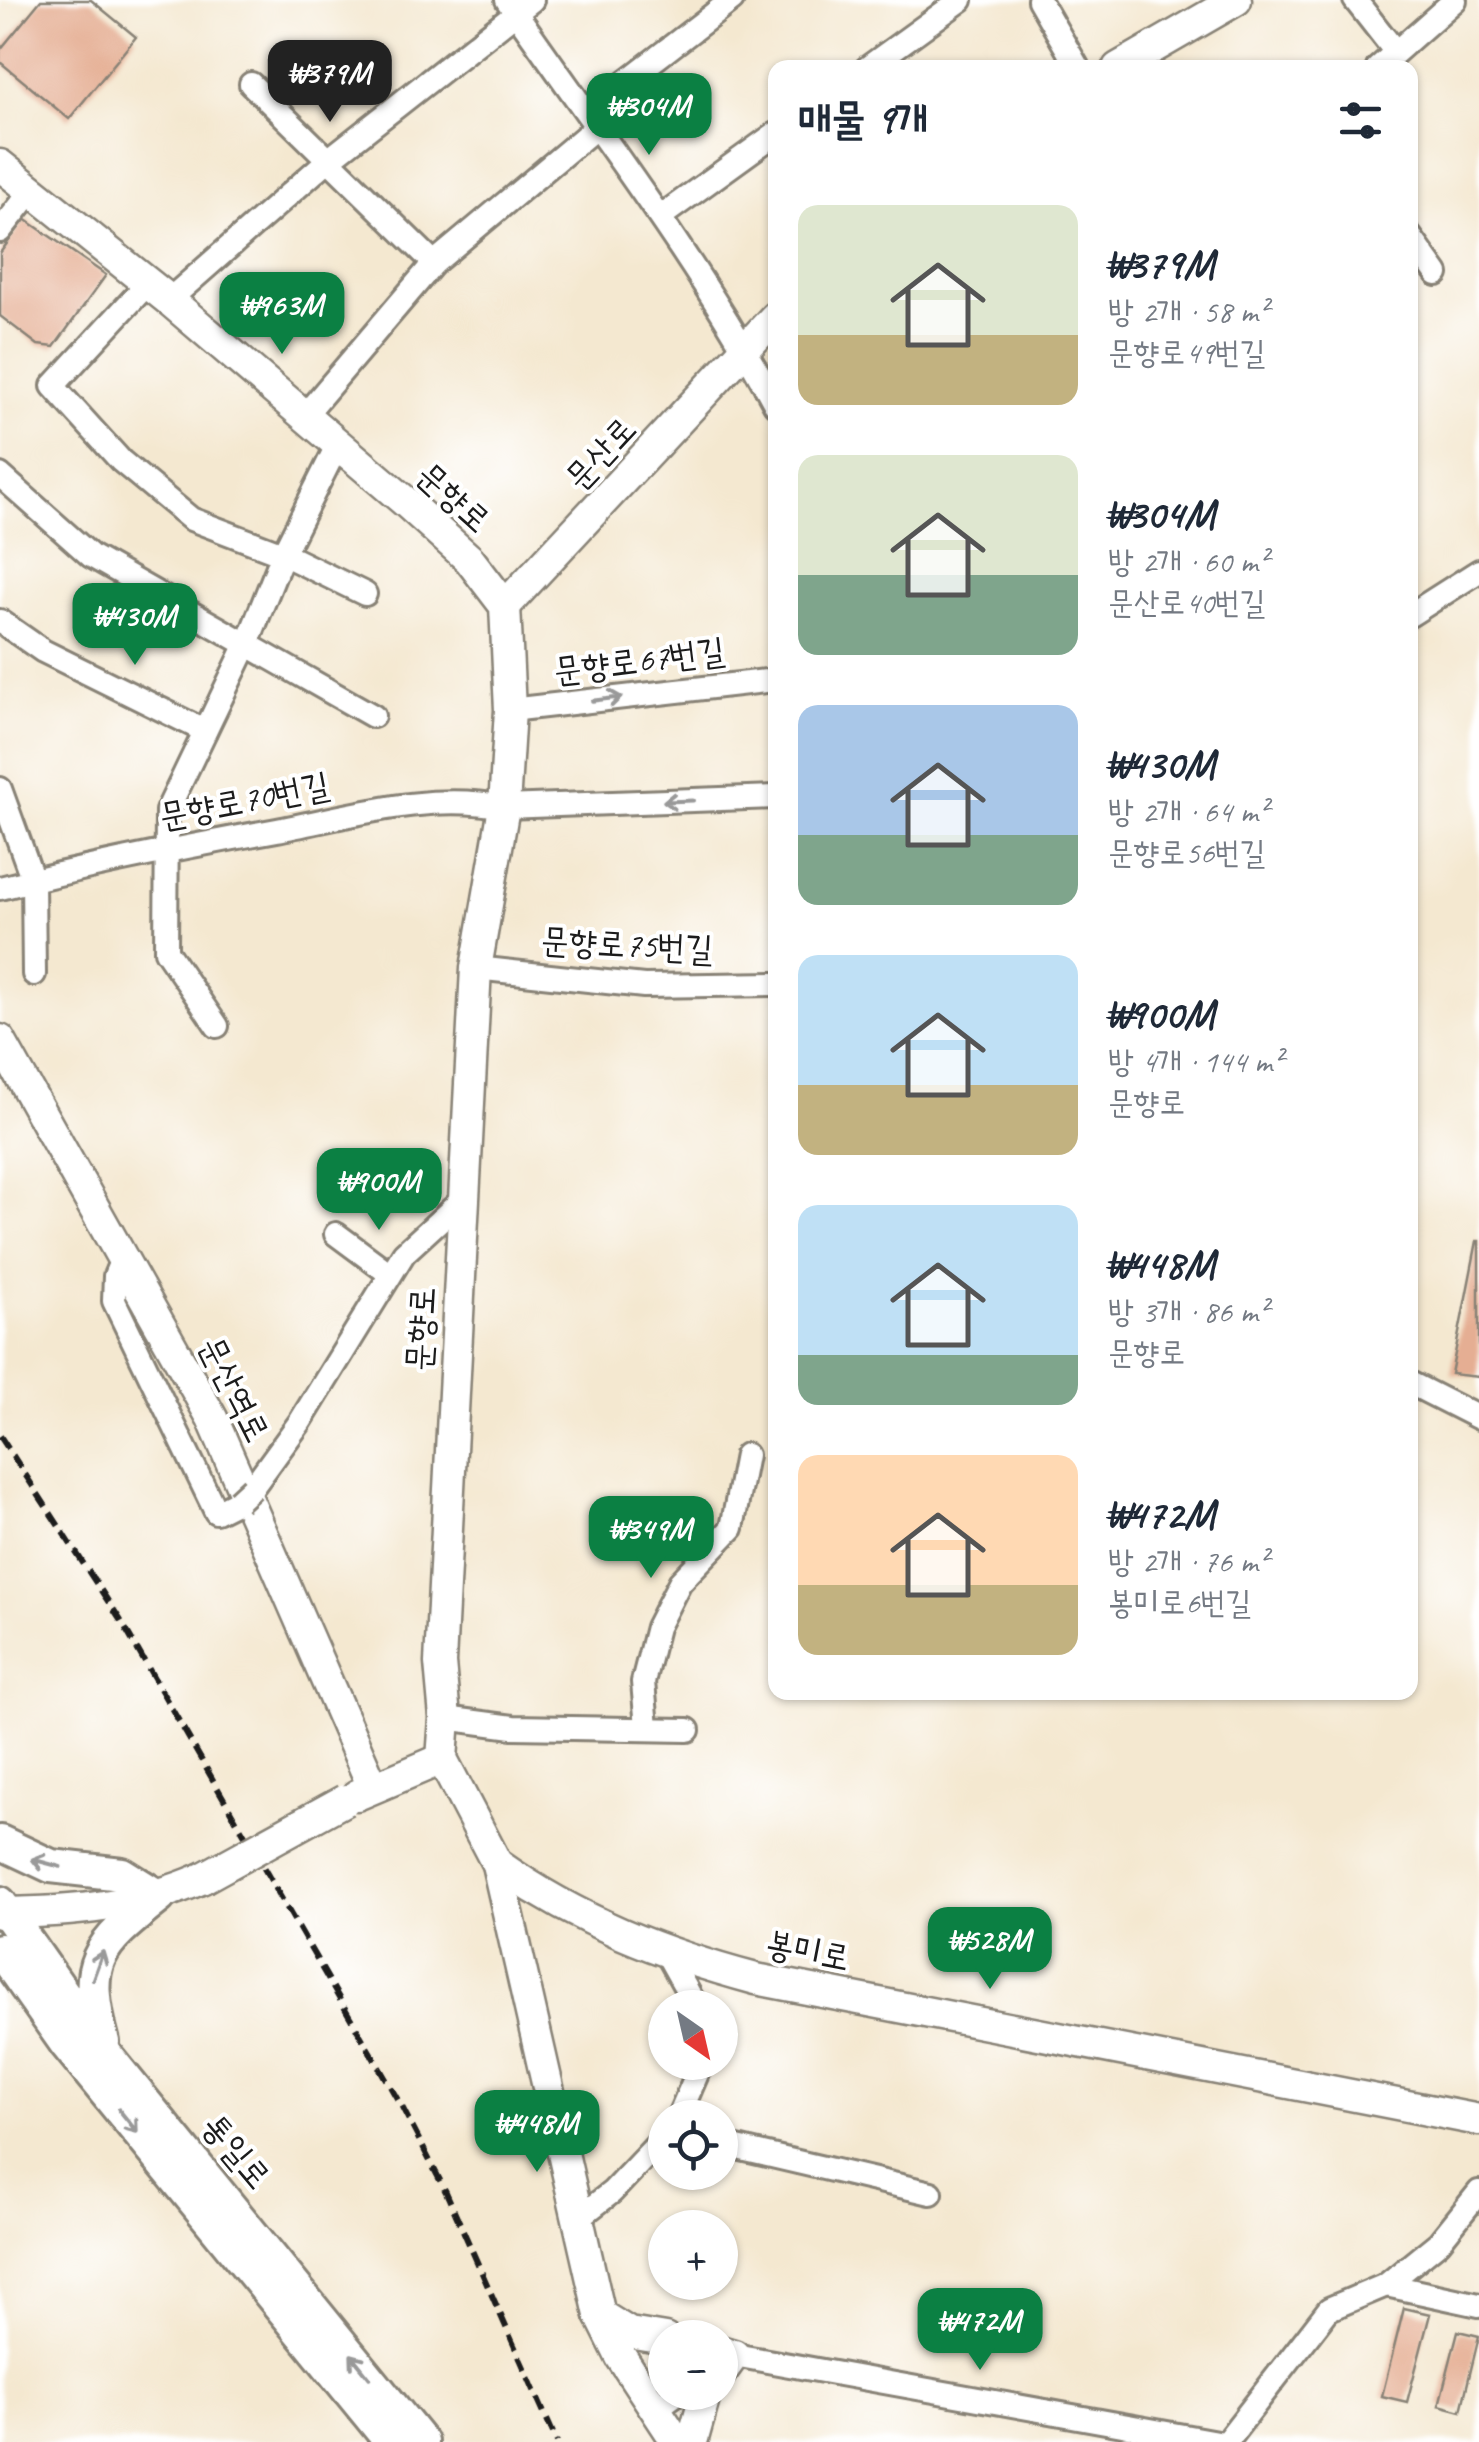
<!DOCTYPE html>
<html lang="ko">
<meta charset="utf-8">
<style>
body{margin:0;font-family:Caveat,"Poor Story",sans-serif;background:#f6f6f7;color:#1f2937;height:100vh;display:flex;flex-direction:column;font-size:38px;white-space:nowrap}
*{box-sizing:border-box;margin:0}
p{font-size:32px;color:#747a83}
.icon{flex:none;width:55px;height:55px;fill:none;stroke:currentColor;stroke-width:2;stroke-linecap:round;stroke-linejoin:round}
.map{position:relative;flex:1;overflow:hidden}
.sheet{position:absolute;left:768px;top:60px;width:650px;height:1640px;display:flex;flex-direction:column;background:#fff;border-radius:20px;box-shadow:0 2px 8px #0004}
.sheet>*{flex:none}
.needle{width:65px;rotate:146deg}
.buttons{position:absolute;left:648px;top:1990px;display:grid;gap:20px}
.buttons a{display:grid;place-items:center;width:90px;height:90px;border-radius:50%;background:#fff;box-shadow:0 2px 8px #0004;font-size:50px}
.price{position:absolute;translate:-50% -85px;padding:0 22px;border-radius:20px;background:#0b8043;color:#fff;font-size:32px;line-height:65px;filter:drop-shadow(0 2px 5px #0008)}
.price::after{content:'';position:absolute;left:50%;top:60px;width:30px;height:22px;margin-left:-15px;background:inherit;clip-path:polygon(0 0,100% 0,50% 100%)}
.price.selected{background:#222;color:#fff}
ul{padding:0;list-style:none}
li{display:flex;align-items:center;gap:30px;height:250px;padding:0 30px}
li span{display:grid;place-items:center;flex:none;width:280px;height:200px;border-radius:20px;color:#555}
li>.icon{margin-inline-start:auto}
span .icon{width:120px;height:120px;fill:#fffc;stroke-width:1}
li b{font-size:42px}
h2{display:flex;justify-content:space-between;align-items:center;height:120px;padding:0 30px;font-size:42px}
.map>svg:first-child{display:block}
</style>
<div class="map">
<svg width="1479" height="2442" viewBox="0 0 1479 2442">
<rect width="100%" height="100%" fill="#fff"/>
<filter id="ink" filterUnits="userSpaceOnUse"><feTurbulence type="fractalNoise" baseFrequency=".01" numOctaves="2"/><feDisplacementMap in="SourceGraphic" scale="20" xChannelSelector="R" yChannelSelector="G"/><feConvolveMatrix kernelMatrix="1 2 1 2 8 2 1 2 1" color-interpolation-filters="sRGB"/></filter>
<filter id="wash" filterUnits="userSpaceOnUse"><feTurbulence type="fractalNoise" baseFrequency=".0048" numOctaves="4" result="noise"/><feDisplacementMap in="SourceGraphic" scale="40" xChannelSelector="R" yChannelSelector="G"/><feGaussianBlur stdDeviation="2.25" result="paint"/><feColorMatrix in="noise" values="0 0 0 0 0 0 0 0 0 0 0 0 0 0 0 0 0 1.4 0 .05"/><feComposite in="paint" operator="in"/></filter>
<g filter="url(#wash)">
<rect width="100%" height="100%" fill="#f4e8d0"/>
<g id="blocks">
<!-- building -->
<g fill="#e5ae93">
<path d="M41,0h50l45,37 -67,82 -69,-57v-12z"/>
<path d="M25,219l81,56 -52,72 -16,-2 -38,-29v-63z"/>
<path d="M1477,1241h2v136l-28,-3z"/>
<path d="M1404,2308l26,6 -23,88 -25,-6z"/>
<path d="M1458,2331l21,5 -18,75 -22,-6z"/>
</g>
</g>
</g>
<g filter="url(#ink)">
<use href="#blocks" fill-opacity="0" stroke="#888276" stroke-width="2.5"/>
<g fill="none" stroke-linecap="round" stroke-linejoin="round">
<!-- street casing -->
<g stroke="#888276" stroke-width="28">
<g id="street">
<path d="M507,0c92,133 191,261 268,404"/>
<path d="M1039,0l39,68"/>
<path d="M1355,0l40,51"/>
<path d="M867,68l94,-68"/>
<path d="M1378,68l77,-68"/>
<path d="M251,84l183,179"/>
<path d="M589,110l143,-110"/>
<path d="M660,217l115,-83"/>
<path d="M0,231l31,-39"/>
<path d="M1410,236l27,38"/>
<path d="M148,283l-95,103 68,75 70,58 92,35 82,40"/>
<path d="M169,300l158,-139 205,-161"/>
<path d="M305,415l129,-152 160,-134"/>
<path d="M0,475l91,81 282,160"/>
<path d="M1410,615l69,-44"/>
<path d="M0,621l43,30 162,80"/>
<path d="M510,710l265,-30"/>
<path d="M0,789l33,91 1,94"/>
<path d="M0,888c92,-23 184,-41 277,-58 74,-14 152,-38 227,-23l271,-10"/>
<path d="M476,968l168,18 131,-2"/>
<path d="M217,1026l-51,-75 1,-140 80,-167 36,-90 55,-110"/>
<path d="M336,1234l54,40"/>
<path d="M122,1259l-7,17 -1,25 102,211 22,-11"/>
<path d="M1410,1383l69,35"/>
<path d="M252,1488l48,-66 104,-169 60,-55"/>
<path d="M445,1718l68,9 175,3"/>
<path d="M647,1727l-4,-45 14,-55 23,-45 52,-54 14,-73"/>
<path d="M668,1956l29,52"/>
<path d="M678,2118l24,-56"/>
<path d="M720,2144l211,49"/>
<path d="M577,2219l35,-27 53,-56"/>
<path d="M1386,2285l93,20"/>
<path d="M721,2363l13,-8 483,87"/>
<path d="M654,2410l25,-18"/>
<path d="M1226,2442l103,-133 57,-24 53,-43 40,-50"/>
</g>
</g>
<!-- secondary casing -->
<g stroke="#888276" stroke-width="35">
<g id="secondary">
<path d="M1118,68l118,-68"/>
<path d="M0,165l169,135 239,204 61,55 36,47 5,104 -6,97 -28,161 -36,695 5,55 -3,41 55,105 103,451 21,42 56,85"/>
<path d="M505,606l270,-289"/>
<path d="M0,1040l212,378 161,369"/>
<path d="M357,1795l85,-36"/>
<path d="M497,1864c80,57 165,90 259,115l723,141"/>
<path d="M0,1913c71,-1 138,-6 203,-35"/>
<path d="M600,2315l29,18 36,6"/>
<path d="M720,2351l14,4 -14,19"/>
<path d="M692,2442l14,-50"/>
</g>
</g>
<!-- primary casing -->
<g stroke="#888276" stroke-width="38">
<g id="primary">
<path d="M0,1842l51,24 71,8 37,23c-63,50 -78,64 -56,145"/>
<path d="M0,1903l107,153 314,386"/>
<path d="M0,1950l67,95 324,397"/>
</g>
</g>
<!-- street -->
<use href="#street" stroke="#fff" stroke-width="22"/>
<!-- secondary -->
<use href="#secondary" stroke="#fff" stroke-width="30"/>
<!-- primary -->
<use href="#primary" stroke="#fff" stroke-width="32"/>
<!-- rail -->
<path stroke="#1c1c1c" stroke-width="6" stroke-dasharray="15 8" stroke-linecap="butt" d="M0,1436l121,185 281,486 44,85 111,250"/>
<!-- street-bridge casing -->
<g stroke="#888276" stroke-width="28" stroke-linecap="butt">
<path id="street-bridge" d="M238,1501l14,-13"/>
</g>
<!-- secondary-bridge casing -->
<g stroke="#888276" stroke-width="35" stroke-linecap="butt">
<path id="secondary-bridge" d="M203,1878l142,-78"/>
</g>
<!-- street-bridge -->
<use href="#street-bridge" stroke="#fff" stroke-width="22"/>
<!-- secondary-bridge -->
<use href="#secondary-bridge" stroke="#fff" stroke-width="30"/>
</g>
<!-- one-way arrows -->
<defs><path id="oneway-shaft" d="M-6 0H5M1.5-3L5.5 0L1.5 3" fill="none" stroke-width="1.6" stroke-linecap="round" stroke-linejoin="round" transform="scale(2.5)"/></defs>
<g stroke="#999">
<use href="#oneway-shaft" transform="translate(607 699) rotate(-7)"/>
<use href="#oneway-shaft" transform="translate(678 801) rotate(178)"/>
<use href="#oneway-shaft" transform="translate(46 1863) rotate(-165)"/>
<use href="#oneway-shaft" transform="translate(98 1965) rotate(-70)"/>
<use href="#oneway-shaft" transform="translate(128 2121) rotate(51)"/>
<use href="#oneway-shaft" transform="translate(360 2366) rotate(-129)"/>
</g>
</g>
<g text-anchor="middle" stroke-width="8" stroke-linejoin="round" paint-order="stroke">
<!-- street labels -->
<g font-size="35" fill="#1c1c1c" stroke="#fff">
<text transform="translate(600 453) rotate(-47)" y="12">문산로</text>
<text transform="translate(454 497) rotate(42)" y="12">문향로</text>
<text transform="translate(639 660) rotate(-7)" y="12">문향로67번길</text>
<text transform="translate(244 800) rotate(-11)" y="12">문향로70번길</text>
<text transform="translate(627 944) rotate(3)" y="12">문향로75번길</text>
<text transform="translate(420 1329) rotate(-87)" y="12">문향로</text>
<text transform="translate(235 1389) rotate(63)" y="12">문산역로</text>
<text transform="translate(808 1950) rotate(11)" y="12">봉미로</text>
<text transform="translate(237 2151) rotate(50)" y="12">통일로</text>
</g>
</g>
</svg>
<div class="buttons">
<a><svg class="needle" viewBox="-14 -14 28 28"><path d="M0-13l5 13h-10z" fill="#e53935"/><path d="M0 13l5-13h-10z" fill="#747a83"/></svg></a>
<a><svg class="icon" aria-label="locate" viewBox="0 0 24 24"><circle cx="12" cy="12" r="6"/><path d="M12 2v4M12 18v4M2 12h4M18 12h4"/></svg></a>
<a>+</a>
<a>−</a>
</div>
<b class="price selected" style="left:330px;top:125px">₩379M</b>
<b class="price" style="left:649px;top:158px">₩304M</b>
<b class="price" style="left:282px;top:357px">₩963M</b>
<b class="price" style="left:135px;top:668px">₩430M</b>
<b class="price" style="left:379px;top:1233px">₩900M</b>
<b class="price" style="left:651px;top:1581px">₩349M</b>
<b class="price" style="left:990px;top:1992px">₩528M</b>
<b class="price" style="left:537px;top:2175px">₩448M</b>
<b class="price" style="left:980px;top:2373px">₩472M</b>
<section class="sheet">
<h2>매물 9개<svg class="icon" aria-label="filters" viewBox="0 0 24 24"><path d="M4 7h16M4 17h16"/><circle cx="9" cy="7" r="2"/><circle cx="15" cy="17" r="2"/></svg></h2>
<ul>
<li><span style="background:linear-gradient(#dfe7d0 65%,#c2b280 0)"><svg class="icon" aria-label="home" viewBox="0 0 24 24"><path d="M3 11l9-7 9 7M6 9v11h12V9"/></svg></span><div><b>₩379M</b><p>방 2개 · 58 m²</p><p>문향로49번길</p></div></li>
<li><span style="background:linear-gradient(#dfe7d0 60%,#7fa58c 0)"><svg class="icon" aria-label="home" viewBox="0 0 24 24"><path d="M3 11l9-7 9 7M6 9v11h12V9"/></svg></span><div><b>₩304M</b><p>방 2개 · 60 m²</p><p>문산로40번길</p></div></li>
<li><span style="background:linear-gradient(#a9c7e8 65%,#7fa58c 0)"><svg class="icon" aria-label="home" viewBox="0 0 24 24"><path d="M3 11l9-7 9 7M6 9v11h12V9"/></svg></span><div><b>₩430M</b><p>방 2개 · 64 m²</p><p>문향로56번길</p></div></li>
<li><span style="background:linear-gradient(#bfe0f5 65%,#c2b280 0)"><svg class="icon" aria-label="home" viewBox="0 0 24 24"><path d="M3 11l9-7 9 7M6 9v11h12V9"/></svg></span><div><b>₩900M</b><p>방 4개 · 144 m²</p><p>문향로</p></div></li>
<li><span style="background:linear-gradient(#bfe0f5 75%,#7fa58c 0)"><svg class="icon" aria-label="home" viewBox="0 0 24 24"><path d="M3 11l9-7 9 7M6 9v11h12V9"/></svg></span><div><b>₩448M</b><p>방 3개 · 86 m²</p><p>문향로</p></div></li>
<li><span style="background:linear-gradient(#ffd9b3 65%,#c2b280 0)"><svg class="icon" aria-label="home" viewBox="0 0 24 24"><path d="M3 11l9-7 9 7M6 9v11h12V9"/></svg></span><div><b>₩472M</b><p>방 2개 · 76 m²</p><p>봉미로6번길</p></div></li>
</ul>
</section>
</div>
